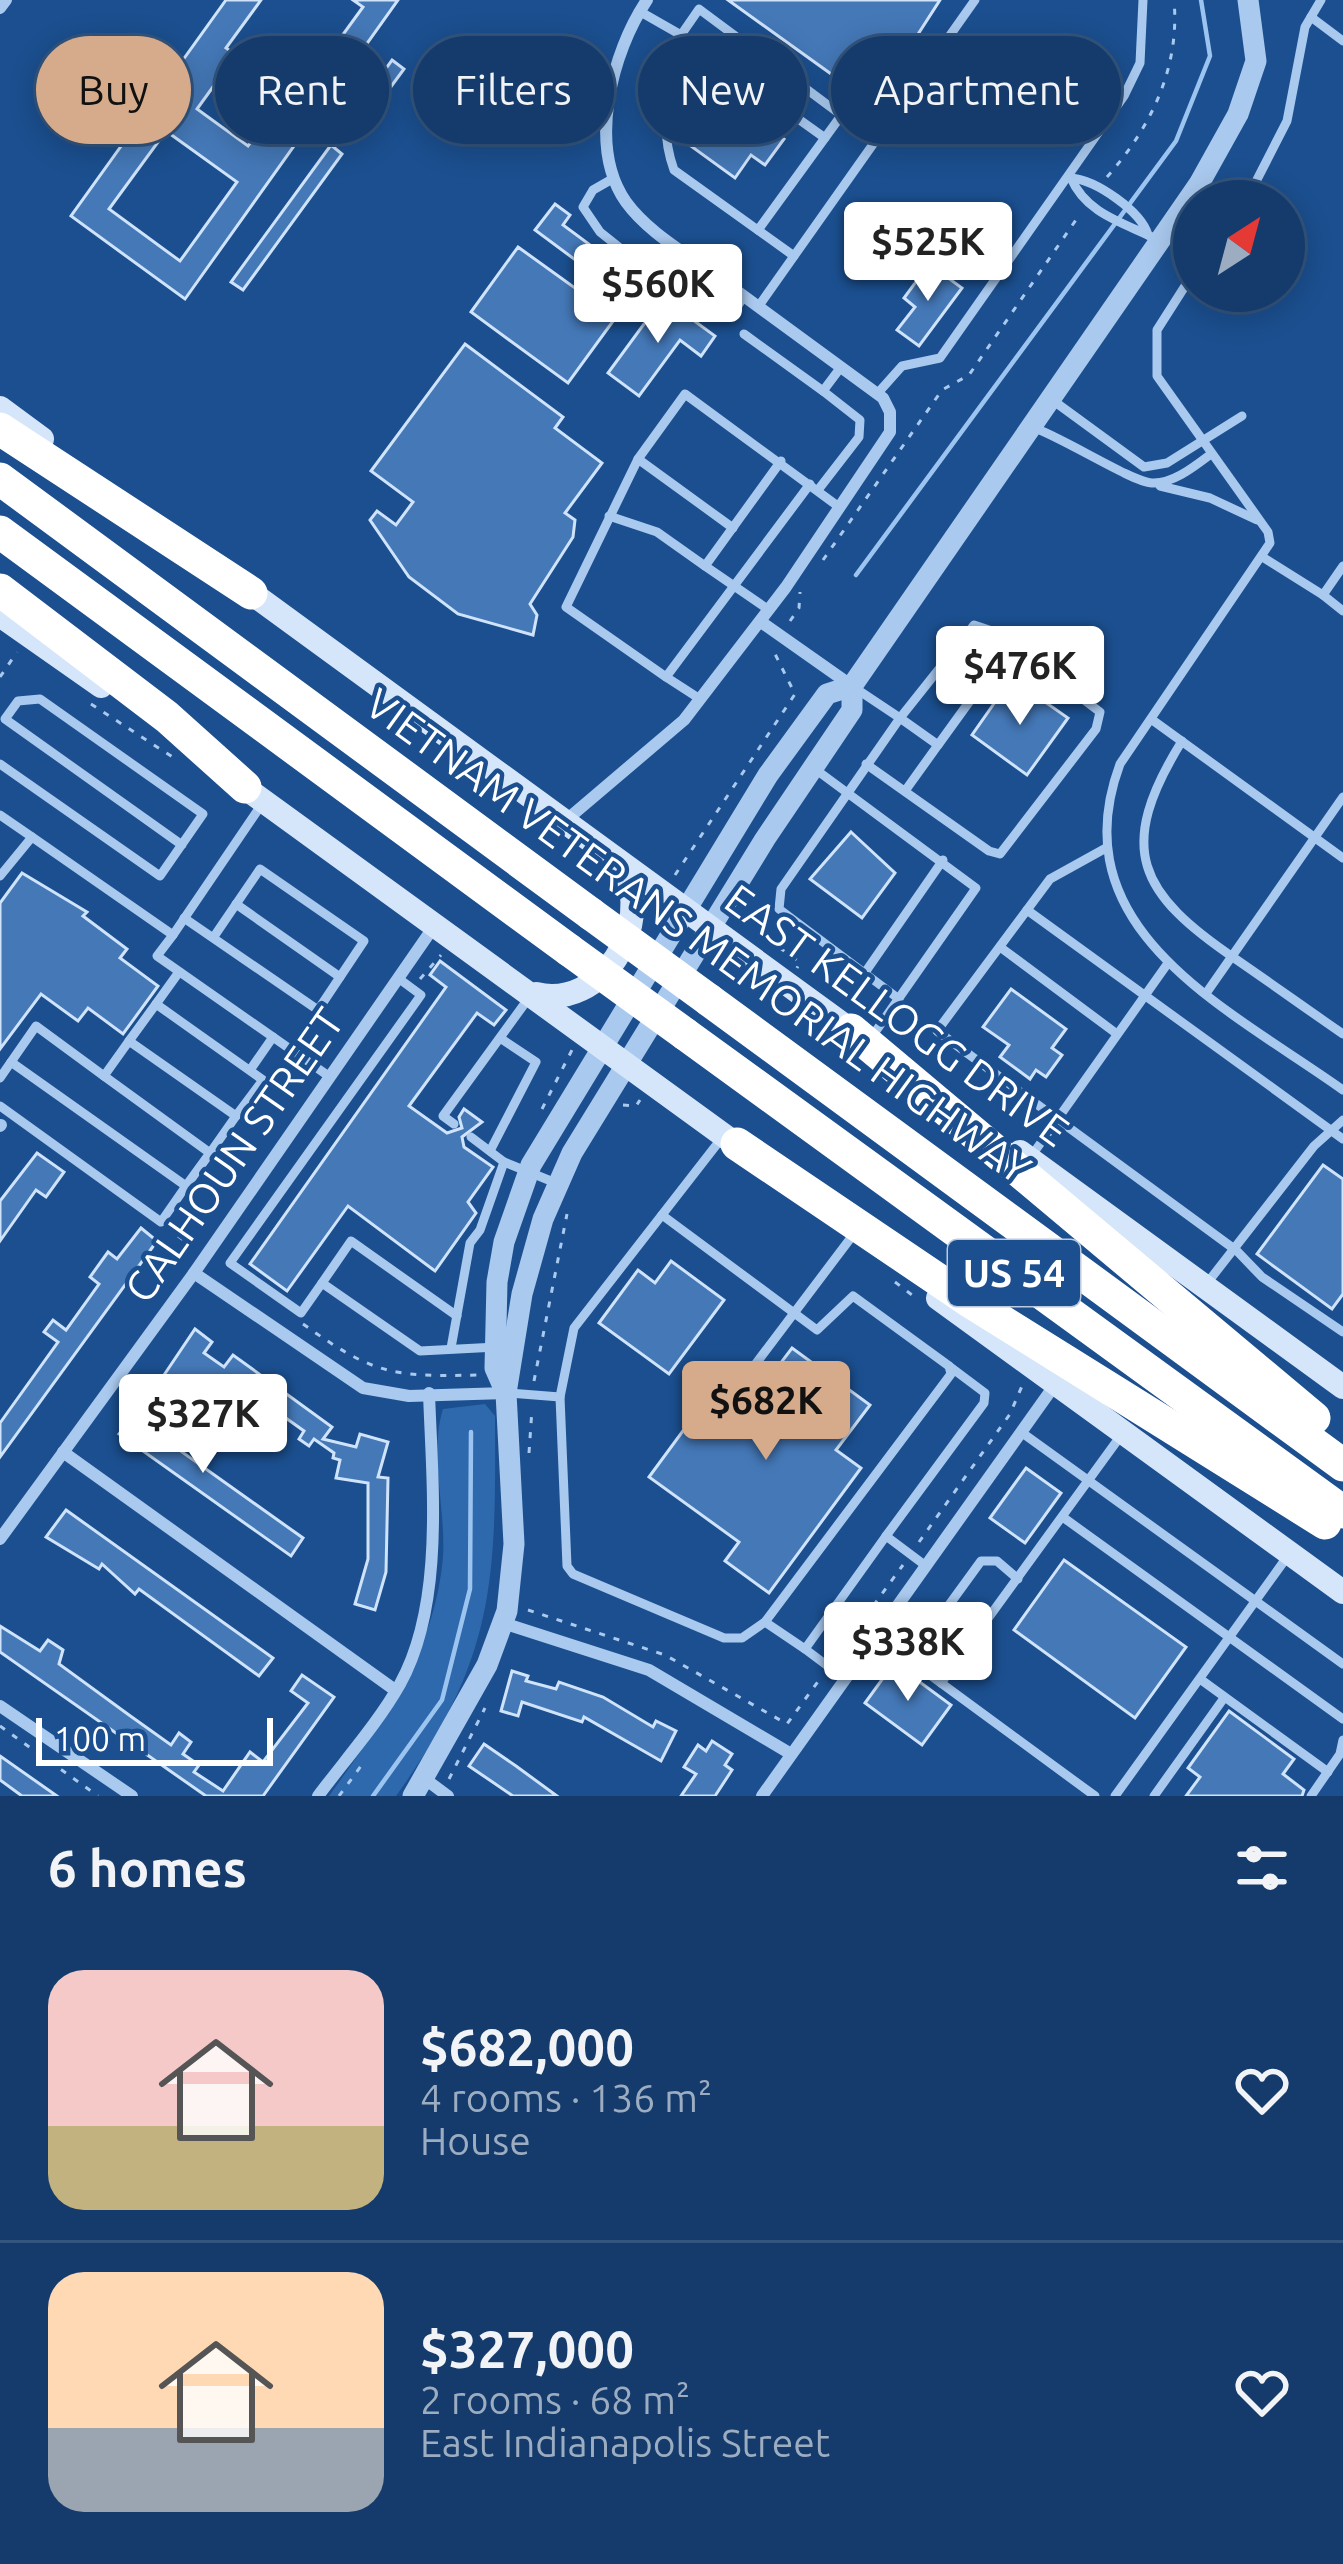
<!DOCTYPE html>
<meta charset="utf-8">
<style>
body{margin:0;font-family:Ubuntu,sans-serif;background:#1d4271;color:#f1f3f6;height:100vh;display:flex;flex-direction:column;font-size:45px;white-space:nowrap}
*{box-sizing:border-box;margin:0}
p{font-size:39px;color:#9dadc1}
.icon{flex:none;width:66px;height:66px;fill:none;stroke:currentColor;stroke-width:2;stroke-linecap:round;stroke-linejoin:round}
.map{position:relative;height:1796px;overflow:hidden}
.panel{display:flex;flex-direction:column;background:#143b6b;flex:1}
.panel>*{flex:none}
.top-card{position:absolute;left:36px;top:36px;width:1272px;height:108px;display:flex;gap:24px}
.needle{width:78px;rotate:36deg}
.buttons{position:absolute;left:1173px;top:180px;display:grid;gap:24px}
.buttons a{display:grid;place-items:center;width:132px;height:132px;border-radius:50%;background:#143b6b;box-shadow:0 6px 30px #0003,0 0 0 3px #33557e;font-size:60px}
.scale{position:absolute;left:36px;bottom:30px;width:237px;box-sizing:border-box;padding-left:12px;border:6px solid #fff;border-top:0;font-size:33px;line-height:42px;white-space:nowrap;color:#fff;-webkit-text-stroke:9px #1b4f8f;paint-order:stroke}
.price{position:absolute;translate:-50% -102px;padding:0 27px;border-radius:12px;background:#fff;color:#222;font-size:39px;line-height:78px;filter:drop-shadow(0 3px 6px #0008)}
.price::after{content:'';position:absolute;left:50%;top:72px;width:36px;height:27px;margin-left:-18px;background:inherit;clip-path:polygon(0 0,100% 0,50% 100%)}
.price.selected{background:#d6ab8b;color:#111}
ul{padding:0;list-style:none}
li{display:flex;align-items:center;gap:36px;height:300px;padding:0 48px}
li+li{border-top:3px solid #33557e}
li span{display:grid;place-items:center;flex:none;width:336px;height:240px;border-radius:36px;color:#555}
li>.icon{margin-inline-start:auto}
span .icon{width:144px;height:144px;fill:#fffc;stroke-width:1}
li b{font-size:51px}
h2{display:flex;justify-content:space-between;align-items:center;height:144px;padding:0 48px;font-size:51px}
.pill{padding:0 42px;border-radius:54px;background:#143b6b;box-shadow:0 6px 30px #0003,0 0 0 3px #33557e;font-size:42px;line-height:108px}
.pill.selected{background:#d6ab8b;color:#111}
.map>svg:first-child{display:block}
</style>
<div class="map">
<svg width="1343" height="1796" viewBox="0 0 1343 1796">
<rect width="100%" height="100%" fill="#1b4f8f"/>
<!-- green -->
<path fill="#2e69ad" d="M485,1404l10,12c1,164 1,242 -99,380h-67c53,-74 106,-144 114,-239 3,-47 -14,-104 0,-148z"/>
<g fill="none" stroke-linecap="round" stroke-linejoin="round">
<!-- stream -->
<g stroke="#9cc4f0" stroke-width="4.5">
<path d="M856,575l320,-434 34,-85 -9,-56"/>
<path d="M373,1796l69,-96 28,-111 1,-157"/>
</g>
</g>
<!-- building -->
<g fill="#4478b7" stroke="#cfe3fa" stroke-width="3" fill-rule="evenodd">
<path d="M226,0h35l-35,48 10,7 -39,54 51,37 41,-57 -41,-30 12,-16 50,37 53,-73 -10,-7h45l-213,299 -114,-83zM166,131l71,51 -57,79 -71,-52z"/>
<path d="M728,0h212l-67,104z"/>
<path d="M392,60l12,9 -39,53 -12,-8z"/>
<path d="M712,87l72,52 -19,26 -14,-10 -16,23 -58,-42z"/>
<path d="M331,145l11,9 -99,136 -12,-8z"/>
<path d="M555,204l15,11 -7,10 42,31 -12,17 -58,-43z"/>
<path d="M518,247l68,49 20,-26 29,21 -67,92 -97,-71z"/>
<path d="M929,264l33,24 -43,58 -22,-16 18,-23 -11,-9z"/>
<path d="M663,298l52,38 -14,20 -21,-16 -41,56 -31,-23z"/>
<path d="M465,344l98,73 -8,11 47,35 -37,50 10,7 -2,17 -43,67 7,11 -4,20 -75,-21 -49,-37 -39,-57 7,-9 19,14 17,-23 -42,-31z"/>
<path d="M1018,683l50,35 -41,57 -55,-40 28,-40 6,4z"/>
<path d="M851,832l44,41 -33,45 -52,-39z"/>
<path d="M22,873l65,39 -4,4 44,33 -7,9 38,28 -35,48 -35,-26 -10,13 -37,-27 -41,55v-146z"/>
<path d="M440,961l66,49 -12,15 -17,-12 -68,93 38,27 15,-5 -3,-11 5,-8 18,13 -20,15 2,10 29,20 -25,35 8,11 -41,58 -87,-65 -61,85 -37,-27 196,-277 -16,-12z"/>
<path d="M1011,989l55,40 -14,19 10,7 -16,22 -10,-7 -6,9 -30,-22 9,-12 -26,-18z"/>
<path d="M37,1153l27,19 -18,25 -10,-7 -36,51v-40z"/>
<path d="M1323,1165l20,14v115l-11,15 -75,-55z"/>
<path d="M141,1228l16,13 -157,216v-34l58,-81 -14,-10 9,-12 13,10 33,-46 -9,-7 18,-25 9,7z"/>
<path d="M671,1261l53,39 -55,74 -70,-51 39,-53 17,13z"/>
<path d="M195,1329l17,13 -8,11 20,14 9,-12 99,72 -9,12 33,8 4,-13 28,8 -10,35 10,1 -2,94 -11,38 -20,-6 13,-45v-76l-32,-5 4,-18 -7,-2 1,-5 -20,-14 -5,7 -10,-7 5,-8 -77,-55 -22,32 -43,-30z"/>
<path d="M792,1348l78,57 -34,45 25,18 -92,125 -44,-32 14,-19 -90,-65 78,-106 31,22z"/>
<path d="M147,1398l12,9 -7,8 36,29 -6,8 121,86 -12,18 -172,-122z"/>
<path d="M1026,1468l35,25 -36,50 -35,-25z"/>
<path d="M66,1510l207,148 -14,18 -120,-87 -4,5 -33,-30 -3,5 -53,-32z"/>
<path d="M1064,1560l122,87 -51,71 -121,-88z"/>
<path d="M0,1626l40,25 8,-11 15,10 -4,14 70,51 42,30 8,-12 12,9 -8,12 16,11 -5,7 29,19 27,-39 13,10 45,-59 -17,-12 11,-16 32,22 -71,99h-57l-206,-144z"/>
<path d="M894,1663l57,42 -29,40 -57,-42z"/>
<path d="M512,1671l16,5 -2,5 30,8 3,-7 44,15 50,30 3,-6 20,10 -15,30 -77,-44 -2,5 -60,-20 -4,14 -17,-5z"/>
<path d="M1229,1711l65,48 -11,15 21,16 -2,6h-116l14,-19 -12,-9z"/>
<path d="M712,1741l20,13 -7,11 7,5 -17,26h-34l15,-22 -12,-7 14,-22 8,6z"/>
<path d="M484,1744l32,22 41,30h-44l-44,-30z"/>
<path d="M0,1756l57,40h-35l-22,-16z"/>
</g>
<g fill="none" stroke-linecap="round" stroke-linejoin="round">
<!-- path -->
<g stroke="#a9c9ee" stroke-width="3" stroke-dasharray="6 9" stroke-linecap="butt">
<path d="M1107,177c44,-50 73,-109 67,-177"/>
<path d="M823,560l119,-170 27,-15 111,-161"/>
<path d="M790,621l9,-13 1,-16"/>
<path d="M0,677l17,-25"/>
<path d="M91,704l83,54"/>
<path d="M675,875l120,-181 -22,-44"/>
<path d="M780,938l-6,6 26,18 -3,6"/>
<path d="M420,979l21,-24"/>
<path d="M623,1105l13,1 4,-6"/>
<path d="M542,1109l31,-61"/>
<path d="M178,1236l14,10"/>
<path d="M895,1282l21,16"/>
<path d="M303,1324c70,50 88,53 174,51"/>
<path d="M534,1381l33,-167"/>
<path d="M529,1453l3,-44"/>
<path d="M919,1542l91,-128 12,-28"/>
<path d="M528,1610l137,45 122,69 35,-48"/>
<path d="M838,1654l65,-89"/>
<path d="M0,1726l98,70"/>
<path d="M449,1779l36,-71"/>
<path d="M339,1796l22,-30"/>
</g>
<!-- service -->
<g stroke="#a9c9ee" stroke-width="9">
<path d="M639,11l42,24 18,-26 177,132"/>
<path d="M1311,17l32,24"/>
<path d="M614,178l-21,12 -10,17 17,25 35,28 53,27 35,26 12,-3 9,-14"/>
<path d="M1071,178c16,38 58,46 89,63"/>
<path d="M1071,178c25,2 70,33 77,57"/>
<path d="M1246,201l41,-80 18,-94 16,-27"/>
<path d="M758,230l85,-117"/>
<path d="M794,256l-120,-86c-17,-46 -4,-89 7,-135l144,103"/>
<path d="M1194,272l-37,58v46l111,156 2,11 -150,221c-62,167 110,245 223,326"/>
<path d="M660,274l18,-25"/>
<path d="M758,307l217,-307"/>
<path d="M744,334l79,57 18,-24"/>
<path d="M877,394l25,-28 38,-8 184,-262 16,-33 3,-63"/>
<path d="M1051,399l93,68 23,-4 75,-47"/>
<path d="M1032,427c30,10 100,55 120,56 21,1 43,-17 59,-29"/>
<path d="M638,459l47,-65 154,113"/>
<path d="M1160,486l50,12 47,22"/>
<path d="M818,490l41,-53 1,-17 -37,-29"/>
<path d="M609,516l48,16 48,34"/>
<path d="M1264,558l59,37 20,-29"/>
<path d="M1323,595l20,16"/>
<path d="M769,610l-64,-44 76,-105"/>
<path d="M666,677l-100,-70 72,-148 95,69"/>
<path d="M855,688l45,30 -119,171 -2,20 120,90"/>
<path d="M700,699l-34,-22 144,-193"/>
<path d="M1151,719l192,139"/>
<path d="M1182,741c-67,108 -44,152 55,219 35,24 71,50 106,74"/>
<path d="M938,745l73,-101"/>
<path d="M0,764l160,112 43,-62 -163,-115 -22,2 -13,18 177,126"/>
<path d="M866,764l123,87 11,3 96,-125 4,-17 -105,-80 -21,-7 -74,93 38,27 -33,46"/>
<path d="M815,769l161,119 -105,150"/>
<path d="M0,815l32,22"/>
<path d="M1106,848l-56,31 -113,152 300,220 25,26 81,55"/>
<path d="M0,876l32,-39 141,98 89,-131"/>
<path d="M236,904l104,73"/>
<path d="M1027,910l316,229"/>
<path d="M184,918l134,92 46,-69 -104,-72 -47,69"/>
<path d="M173,935l-16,21 173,121"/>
<path d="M1000,947l117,87"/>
<path d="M864,974l79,-114"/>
<path d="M1207,992l136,-195"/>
<path d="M129,1041l27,-37"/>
<path d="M11,1062l25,-36 68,50"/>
<path d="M250,1070l23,-33"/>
<path d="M0,1078l11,-16 175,124 24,-33 -106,-77 25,-35 107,75 27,-36 -107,-76 23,-32"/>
<path d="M0,1106l161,116 25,-36"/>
<path d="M454,1124l-11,-8 85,-117"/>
<path d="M471,1137l33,25 52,21"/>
<path d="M490,1151l46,-89 -36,-24"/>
<path d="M210,1153l26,-37"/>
<path d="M1030,1158l138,-195"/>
<path d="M1208,1282l106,-136 29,-26"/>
<path d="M322,1283l-21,30 -71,-50 191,-268 -23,-17"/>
<path d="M457,1316l-106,-75 -29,42 98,68 77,-4"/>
<path d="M451,1348l19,-105 10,-13 24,-68"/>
<path d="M751,1370l105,-139"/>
<path d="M509,1393l51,4 14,-69 147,-189"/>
<path d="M560,1397l7,169 6,8 151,64h18l23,-16 186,-248 -2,-8 -96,-70 -36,34 -155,-115"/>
<path d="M1021,1432l322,232"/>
<path d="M1064,1518l279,201"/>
<path d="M886,1536l98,-133 1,-10 -36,-27"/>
<path d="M765,1622l40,27"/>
<path d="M877,1636l218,160"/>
<path d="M909,1660l72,-99h16l21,18"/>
<path d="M845,1679l-40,-30 81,-113 40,30"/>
<path d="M1200,1679l128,93"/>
<path d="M941,1683l181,-249"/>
<path d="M1115,1796l172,-239"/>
<path d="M1154,1796l70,-98"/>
<path d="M1311,1796l29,-42 3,-14"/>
</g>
<!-- minor -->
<g stroke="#a9c9ee" stroke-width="12">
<path d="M0,8l6,-8"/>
<path d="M761,622l91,64"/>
<path d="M564,822l120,-102 102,-133 104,-155v-20l-7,-14c-57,-42 -115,-84 -172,-126 -29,-21 -64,-41 -85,-70 -39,-56 -14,-150 21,-202"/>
<path d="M0,1126l1,-1"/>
<path d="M194,1273l169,115 46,8 97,-3"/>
<path d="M63,1452l332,238"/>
<path d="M0,1539l194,-266 241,-348"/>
<path d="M503,1623l146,47 142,84"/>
<path d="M0,1706l132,90"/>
<path d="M425,1779l23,17"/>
<path d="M318,1796c27,-36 60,-73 82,-112 45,-81 32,-201 29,-291"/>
<path d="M762,1796l292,-410"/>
</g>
<!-- tertiary -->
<g stroke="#a9c9ee" stroke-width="21">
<path d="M506,1393l-11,-25 2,-86 7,-40 27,-77 237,-390 59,-81 25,-8"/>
<path d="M413,1796l74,-131 20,-54 7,-67 -8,-151 16,-99 21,-75 29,-66 193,-314 87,-129v-24l347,-502 39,-70 18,-53 -8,-61"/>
</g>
<!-- secondary -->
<g stroke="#d6e6fa" stroke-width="24">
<path d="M0,408l42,31"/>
<path d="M239,584l621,453"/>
<path d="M0,615l101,71"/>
<path d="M233,779l515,374"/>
<path d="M536,994c65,16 119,-70 87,-126"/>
<path d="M1020,1152l323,235"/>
<path d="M938,1298l405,294"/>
</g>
<!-- motorway -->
<g stroke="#fff" stroke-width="33">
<path d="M0,429l251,164"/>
<path d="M0,479l591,435"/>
<path d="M0,532l569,418"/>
<path d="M0,590l167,127 78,70"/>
<path d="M709,1000l634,465"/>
<path d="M851,1030l463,388"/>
<path d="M685,1034l658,478"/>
<path d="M737,1144l234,158 354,221"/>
</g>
<!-- motorway-bridge -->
<g stroke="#fff" stroke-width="33">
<path d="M591,914l118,86"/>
<path d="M569,950l116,84"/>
</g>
</g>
<g text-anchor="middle" stroke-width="9" stroke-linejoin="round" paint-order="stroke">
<!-- shield labels -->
<rect fill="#1b4f8f" stroke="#bbcadd" stroke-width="3" x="948" y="1240" width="132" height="66" rx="9"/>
<g font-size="39" font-weight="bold" fill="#fff">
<text x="1014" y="1287">US 54</text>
</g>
<!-- street labels -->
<g font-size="42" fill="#fff" stroke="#1b4f8f">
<text transform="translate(698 936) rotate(36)" y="15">VIETNAM VETERANS MEMORIAL HIGHWAY</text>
<text transform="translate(897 1015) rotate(36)" y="15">EAST KELLOGG DRIVE</text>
<text transform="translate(234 1155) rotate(-55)" y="15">CALHOUN STREET</text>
</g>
</g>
</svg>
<div class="buttons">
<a><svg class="needle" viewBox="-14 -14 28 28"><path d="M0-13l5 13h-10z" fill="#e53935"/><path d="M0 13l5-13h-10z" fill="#9dadc1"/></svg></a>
</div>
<div class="scale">100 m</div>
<b class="price" style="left:928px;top:304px">$525K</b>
<b class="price" style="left:658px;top:346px">$560K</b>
<b class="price" style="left:1020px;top:728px">$476K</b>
<b class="price selected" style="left:766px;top:1463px">$682K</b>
<b class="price" style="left:203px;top:1476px">$327K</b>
<b class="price" style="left:908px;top:1704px">$338K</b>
<div class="top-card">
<a class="pill selected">Buy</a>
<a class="pill">Rent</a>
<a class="pill">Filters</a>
<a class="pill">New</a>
<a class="pill">Apartment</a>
</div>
</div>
<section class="panel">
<h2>6 homes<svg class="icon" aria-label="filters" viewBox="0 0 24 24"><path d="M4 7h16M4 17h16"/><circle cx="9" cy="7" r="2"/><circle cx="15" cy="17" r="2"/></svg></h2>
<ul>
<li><span style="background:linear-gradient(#f6c9c9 65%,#c2b280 0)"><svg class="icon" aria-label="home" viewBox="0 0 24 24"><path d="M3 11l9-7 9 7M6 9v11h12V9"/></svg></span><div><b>$682,000</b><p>4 rooms · 136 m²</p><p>House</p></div><svg class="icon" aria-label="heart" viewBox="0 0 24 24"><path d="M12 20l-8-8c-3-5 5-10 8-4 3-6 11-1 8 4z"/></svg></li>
<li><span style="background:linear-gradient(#ffd9b3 65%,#9aa5b1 0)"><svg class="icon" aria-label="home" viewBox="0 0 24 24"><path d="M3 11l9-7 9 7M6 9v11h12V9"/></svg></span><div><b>$327,000</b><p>2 rooms · 68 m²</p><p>East Indianapolis Street</p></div><svg class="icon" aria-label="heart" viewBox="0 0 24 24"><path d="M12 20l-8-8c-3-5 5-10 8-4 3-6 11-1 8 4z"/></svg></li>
</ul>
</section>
